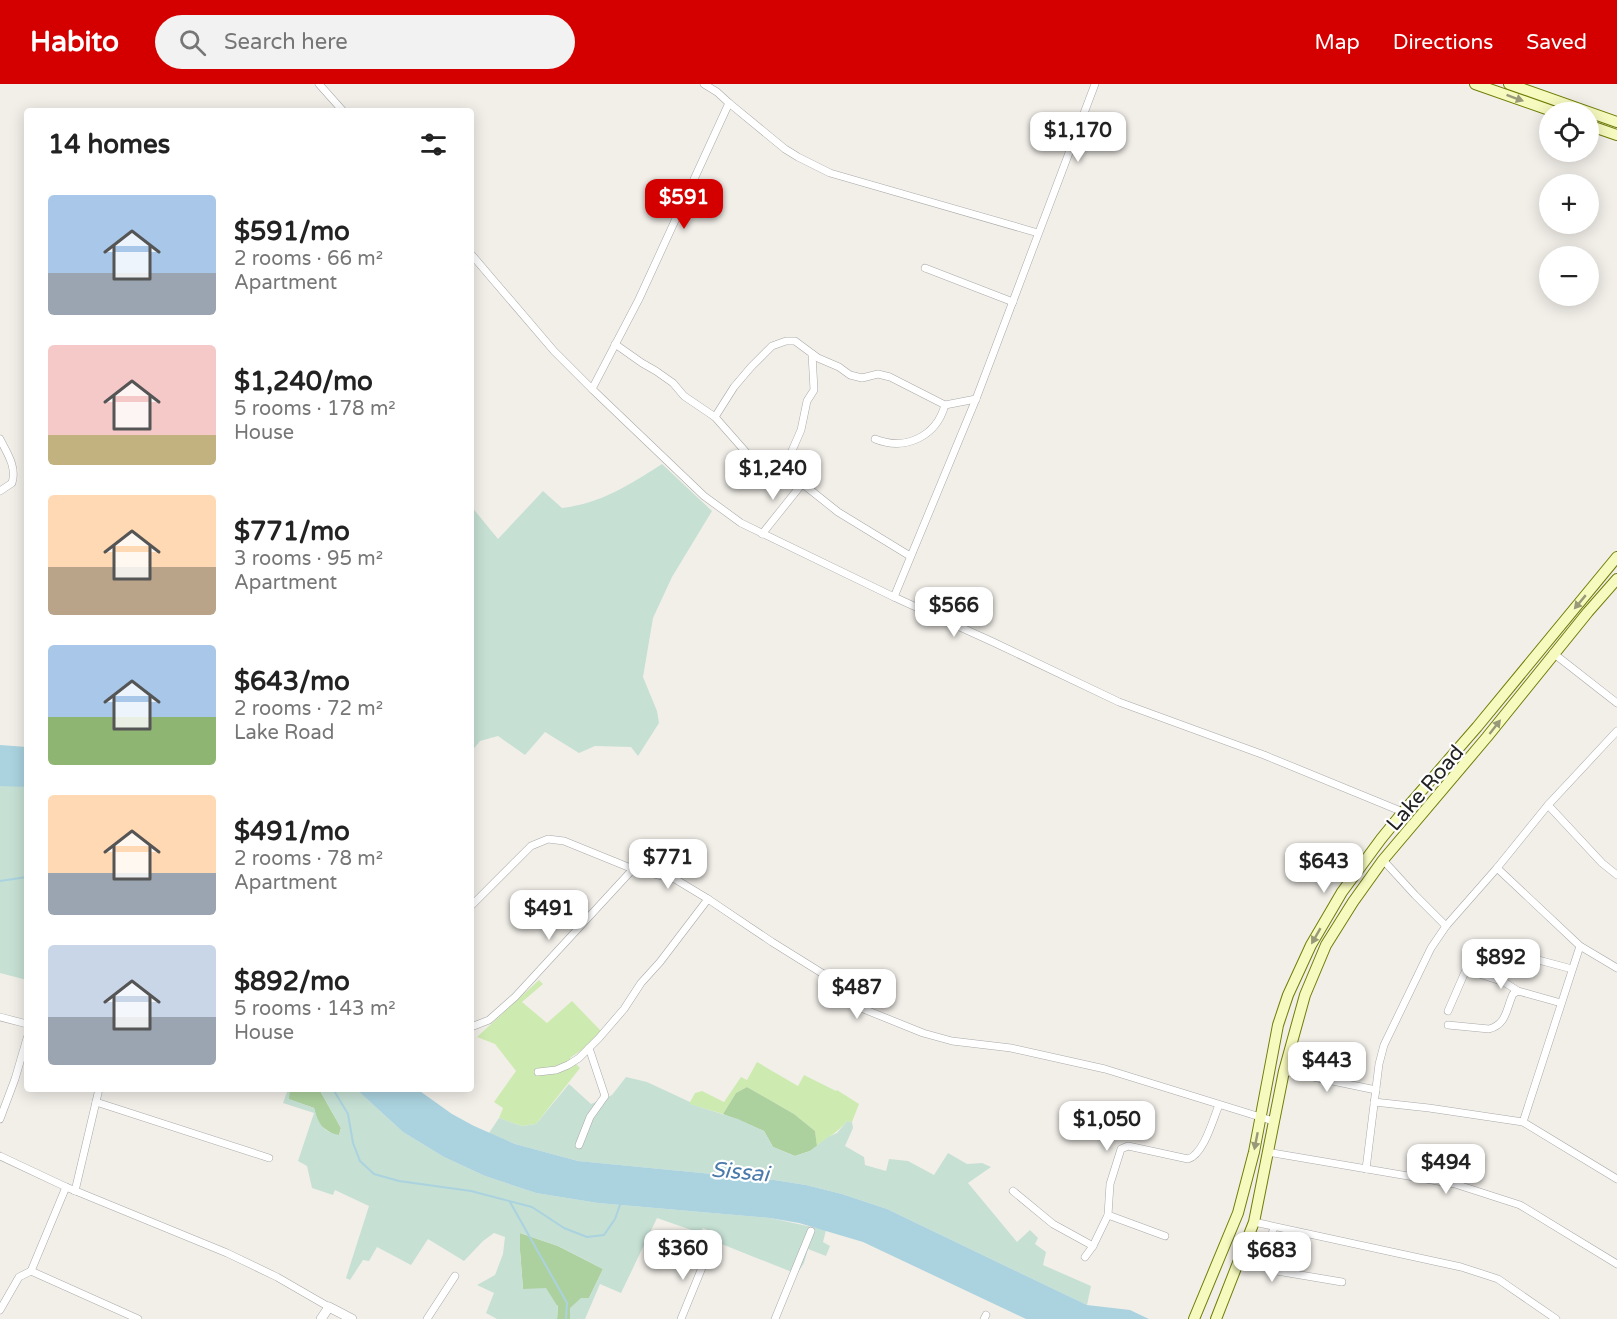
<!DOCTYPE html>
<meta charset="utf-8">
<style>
body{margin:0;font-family:"Varela Round",sans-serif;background:#f2f2f2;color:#222;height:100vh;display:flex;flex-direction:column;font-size:22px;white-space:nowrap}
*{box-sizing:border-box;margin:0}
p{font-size:20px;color:#767676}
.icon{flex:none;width:33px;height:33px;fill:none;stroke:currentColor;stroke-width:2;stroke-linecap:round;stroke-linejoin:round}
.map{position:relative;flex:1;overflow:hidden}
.side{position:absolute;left:24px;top:24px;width:450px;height:984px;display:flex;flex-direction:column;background:#fff;border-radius:6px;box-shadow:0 3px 15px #0003}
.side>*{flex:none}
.tools{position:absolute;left:1539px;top:18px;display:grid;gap:12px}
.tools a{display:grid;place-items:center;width:60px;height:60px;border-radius:50%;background:#fff;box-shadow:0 3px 15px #0003;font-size:30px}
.price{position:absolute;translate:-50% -51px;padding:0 14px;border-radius:12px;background:#fff;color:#222;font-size:20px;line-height:39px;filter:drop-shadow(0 2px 3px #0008)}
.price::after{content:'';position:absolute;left:50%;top:36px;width:18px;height:14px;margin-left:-9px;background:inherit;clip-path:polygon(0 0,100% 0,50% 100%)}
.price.active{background:#d40000;color:#fff}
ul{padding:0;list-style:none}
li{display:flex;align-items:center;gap:18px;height:150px;padding:0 24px}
li span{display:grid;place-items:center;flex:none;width:168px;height:120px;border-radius:6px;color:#555}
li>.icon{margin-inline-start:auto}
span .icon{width:72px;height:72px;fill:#fffc;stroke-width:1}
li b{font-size:26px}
h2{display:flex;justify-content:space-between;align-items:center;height:72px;padding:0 24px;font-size:26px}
header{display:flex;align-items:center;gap:36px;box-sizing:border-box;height:84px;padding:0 30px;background:#d40000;color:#fff}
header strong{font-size:28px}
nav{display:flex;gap:33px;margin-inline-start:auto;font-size:21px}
.search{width:420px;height:54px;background:#f2f2f2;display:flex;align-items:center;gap:15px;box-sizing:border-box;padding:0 21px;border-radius:33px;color:#767676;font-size:22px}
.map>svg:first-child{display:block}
</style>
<header>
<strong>Habito</strong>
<div class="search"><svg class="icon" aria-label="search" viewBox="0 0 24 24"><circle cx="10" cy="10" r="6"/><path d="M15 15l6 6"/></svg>Search here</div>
<nav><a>Map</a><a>Directions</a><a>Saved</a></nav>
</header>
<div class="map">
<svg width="1617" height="1235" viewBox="0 0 1617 1235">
<rect width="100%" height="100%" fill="#f2efe9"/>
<!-- grass -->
<g fill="#cdebb0">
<path d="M539,896l4,4 -21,18 25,21 25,-22 29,30 -15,16 -16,11 10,10 -44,56 -14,2 -23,-8 4,-10 -9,-6 22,-31 -21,-27 -18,-7z"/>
<path d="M757,978l41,24 6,-11 32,16 1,-1 22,14 -7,18 -5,-1c-11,13 -18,15 -30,25l-2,-15 -21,-17 -47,-27 -11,6 -13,21 -34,-10 6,-11 7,-2 22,11 17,-25 6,3z"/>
</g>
<!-- forest -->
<g fill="#add19e">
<path d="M747,1003l47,27 21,17 2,15 -7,5 -15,5 -22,-9 -9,-16 -41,-17 13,-21z"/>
<path d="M290,1005h29l22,39 -2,7h-5l-16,-11 -4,-16 -26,-9z"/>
<path d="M520,1149l38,13 45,23 -14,29 -18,10 -1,11h-13l1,-13 -35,-17 -3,-38z"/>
</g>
<!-- wetland -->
<g fill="#c6e0d4">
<path d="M662,380l50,47 -40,66 -19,41 -10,59 14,34 2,12 -21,33 -7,-9 -36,-1 -16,7 -34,-21 -20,23 -27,-19 -18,5 -9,11v-246l27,33 45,-48 19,17c40,-5 67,-23 100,-44z"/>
<path d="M10,701l17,2v193l-27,-7v-187z"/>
<path d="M626,993l21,5 43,20v2l48,15 26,12 9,16 22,9 15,-5 18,-14 9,-4 10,-12 5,1 1,6 -8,18 19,11 1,8 21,6 3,-12 19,2 26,14 14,-22 19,11 15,-1 9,4 -23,16 49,59 13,-12 8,8 -3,6 11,8 -3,13 48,21 -4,19 -200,-96 -45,-15 -36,-9 -32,-5 -196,-19 -63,-17 -26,-11 10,-15 23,8 14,-2 33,-40 22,20 21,-9z"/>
<path d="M288,1005h2l-1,10 25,9c4,14 8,24 25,27l2,-7 -22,-39h37l47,43 41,25 41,19 51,17 62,10 172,15 56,12 -3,12 7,4 -4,10 -18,-7 -4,14 -7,11 -83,-33 1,-8 -12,-5 -3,5 -43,-15 -36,75 -21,-9 -15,35h-15v-11l11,-10h8l14,-29 -45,-23 -38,-13v18l3,38 23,-1 12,19 -1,12h-60l-11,-6 8,-20 -17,-8 18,-10 8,-21 2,-17 -11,-4 -11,8 -19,20 -36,-22 -17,26 -34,-18 -8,14 -6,-1 -13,20 -4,-2 23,-72 -34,-16 -2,5 -21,-7 -5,-22 -9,-5 16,-48 -31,-10z"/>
</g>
<!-- water -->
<g fill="#aad3df">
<path d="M0,661l27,2v40l-27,-1z"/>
<path d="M356,1005h61l35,25 22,12 41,18 63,17 196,19 32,5 36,9 45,15 200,96 43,5 19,9h-123l-163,-77 -64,-19 -29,-5 -172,-15 -62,-10 -51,-17 -41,-19 -41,-25z"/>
</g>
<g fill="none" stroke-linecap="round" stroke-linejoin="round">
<!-- stream -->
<g stroke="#aad3df" stroke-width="2">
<path d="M0,797l27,-4"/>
<path d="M333,1005l15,25 5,29 7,18 14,13 25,7 72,10 61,16 32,21 23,9 17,-2 11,-16 6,-17"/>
<path d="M510,1118l57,101 -1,16"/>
</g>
<!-- minor casing -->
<g stroke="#a9a9a9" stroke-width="8">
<g id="minor">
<path d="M319,0l24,27"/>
<path d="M704,0l13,8 12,11 56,46 13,8 32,16 208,60"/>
<path d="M1095,0l-119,315 -82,198 99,45 126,60 145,53 139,57"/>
<path d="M471,170l83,97 38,38 47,-90 90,-196"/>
<path d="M925,184l88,34"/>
<path d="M615,260l27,19 14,8 17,12 11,13 31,21 37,42 12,5 20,5 54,43 72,44"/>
<path d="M592,305l112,107 37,27 153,74"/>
<path d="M715,333l19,-30 17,-20 21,-21 14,-5h9l23,17 21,9 11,8 12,3 16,-4 12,3 55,28 31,-6"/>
<path d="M0,355c7,14 17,28 12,44l-12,8"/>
<path d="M875,355c30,12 61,-2 70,-34"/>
<path d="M784,385l17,-39 6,-29 7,-11 -2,-36"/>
<path d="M762,450l40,-50"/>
<path d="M1553,569l64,50"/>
<path d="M1548,721l54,58 15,12"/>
<path d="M1383,776l32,35 31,31"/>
<path d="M1497,784l83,78 37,22"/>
<path d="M471,822l60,-60 17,-7 16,2 69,28 42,10 33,20"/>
<path d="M1486,862l86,23"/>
<path d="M1448,927l17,-39 2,-2 37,12 14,9"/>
<path d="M0,933l27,7"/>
<path d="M1448,941l41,4c18,-5 17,-20 24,-35l5,-3 43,12"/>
<path d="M471,943l18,-7 26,-23 118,-128"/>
<path d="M1284,987l92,19"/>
<path d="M538,988l18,-2 12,-5 11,-7 20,-20 25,-29 17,-26 19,-21 48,-63 64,43 53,33 26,26 10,7 62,25 29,8 59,7 94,21 168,52"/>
<path d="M96,1018l173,56"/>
<path d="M1374,1018l55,6 94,14 57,-176"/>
<path d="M0,1035l15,-40 12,-41"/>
<path d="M1523,1038l94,57"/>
<path d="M579,1061l11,-28 15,-21 -16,-48"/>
<path d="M1267,1068l188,32 65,21 97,59"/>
<path d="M0,1072l66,31 161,66 50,24 52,30"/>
<path d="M1366,1085l13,-105 5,-19 47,-97 15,-22 51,-58 51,-63 69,-74"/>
<path d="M66,1103l-35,84 107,48"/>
<path d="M75,1107l24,-102"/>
<path d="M1013,1107l40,33 40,22"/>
<path d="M1254,1138l207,45 37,12 58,40"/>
<path d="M1274,1143c-3,12 -13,33 -3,43l71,12"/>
<path d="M1165,1152l-57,-21 2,-31 11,-35 7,-3 60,13c16,-5 25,-40 31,-54"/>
<path d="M1085,1173l8,-11 15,-31"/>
<path d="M0,1226l19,-33 12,-6"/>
<path d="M427,1235l28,-43"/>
<path d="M681,1235l27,-66"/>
<path d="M775,1235l36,-88"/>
<path d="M984,1235l2,-4"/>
</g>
</g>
<!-- tertiary casing -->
<g stroke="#a9a9a9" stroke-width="10">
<path id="tertiary" d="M321,1235l8,-12 23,12"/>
</g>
<!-- secondary casing -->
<g stroke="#707d05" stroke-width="12">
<g id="secondary">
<path d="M1475,0l80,28"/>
<path d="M1509,0l108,38"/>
<path d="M1588,41l29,10"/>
<path d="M1194,1235l44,-106 16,-61 24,-127 10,-30 23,-50 31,-53 39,-53 22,-27 74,-85 140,-170"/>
<path d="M1216,1235l38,-97 30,-151 21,-76 21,-50 27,-43 30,-42 104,-123 101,-125 29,-33"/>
</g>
</g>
<!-- minor -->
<use href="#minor" stroke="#fff" stroke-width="7"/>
<!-- tertiary -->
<use href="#tertiary" stroke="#fff" stroke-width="9"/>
<!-- secondary -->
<use href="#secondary" stroke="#f7fabf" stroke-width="10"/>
</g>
<!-- one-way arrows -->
<defs><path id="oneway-solid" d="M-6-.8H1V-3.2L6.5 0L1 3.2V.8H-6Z" transform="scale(1.5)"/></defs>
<g fill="#979978">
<use href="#oneway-solid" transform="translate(1515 14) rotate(20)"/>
<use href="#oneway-solid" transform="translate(1580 518) rotate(130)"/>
<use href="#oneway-solid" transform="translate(1495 643) rotate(-52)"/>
<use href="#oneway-solid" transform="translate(1316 852) rotate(120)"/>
<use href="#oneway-solid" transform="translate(1256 1057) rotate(101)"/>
</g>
<g text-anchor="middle" stroke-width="4.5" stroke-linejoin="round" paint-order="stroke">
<!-- street labels -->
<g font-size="21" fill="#222" stroke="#fff">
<text transform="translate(1425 704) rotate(-49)" y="7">Lake Road</text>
</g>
<!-- water labels -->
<g font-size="22" font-style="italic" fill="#4a7aab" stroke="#fff">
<text transform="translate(740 1087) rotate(5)" y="8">Sissai</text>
</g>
</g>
</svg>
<div class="tools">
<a><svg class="icon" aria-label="locate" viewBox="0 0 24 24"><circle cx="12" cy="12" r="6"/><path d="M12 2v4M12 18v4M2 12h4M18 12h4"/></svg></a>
<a>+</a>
<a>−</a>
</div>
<b class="price" style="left:1078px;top:79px">$1,170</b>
<b class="price active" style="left:684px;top:146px">$591</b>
<b class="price" style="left:773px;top:417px">$1,240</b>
<b class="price" style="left:954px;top:554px">$566</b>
<b class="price" style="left:668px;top:806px">$771</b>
<b class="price" style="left:1324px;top:810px">$643</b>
<b class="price" style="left:549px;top:857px">$491</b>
<b class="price" style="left:1501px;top:906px">$892</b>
<b class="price" style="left:857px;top:936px">$487</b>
<b class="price" style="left:1327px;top:1009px">$443</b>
<b class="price" style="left:1107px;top:1068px">$1,050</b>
<b class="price" style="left:1446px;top:1111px">$494</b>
<b class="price" style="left:683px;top:1197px">$360</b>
<b class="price" style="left:1272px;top:1199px">$683</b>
<section class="side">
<h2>14 homes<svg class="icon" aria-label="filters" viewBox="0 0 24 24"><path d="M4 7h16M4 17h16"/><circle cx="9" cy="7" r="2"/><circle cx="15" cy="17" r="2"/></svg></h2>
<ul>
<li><span style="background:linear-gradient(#a9c7e8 65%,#9aa5b1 0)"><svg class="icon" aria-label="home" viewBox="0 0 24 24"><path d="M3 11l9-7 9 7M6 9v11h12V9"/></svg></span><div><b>$591/mo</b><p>2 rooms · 66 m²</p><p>Apartment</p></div></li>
<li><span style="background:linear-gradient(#f6c9c9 75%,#c2b280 0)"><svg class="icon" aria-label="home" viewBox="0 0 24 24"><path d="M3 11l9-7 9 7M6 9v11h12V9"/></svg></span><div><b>$1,240/mo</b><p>5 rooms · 178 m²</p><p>House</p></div></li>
<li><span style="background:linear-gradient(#ffd9b3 60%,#b9a48a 0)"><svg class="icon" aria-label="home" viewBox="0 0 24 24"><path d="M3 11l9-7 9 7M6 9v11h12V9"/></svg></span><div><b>$771/mo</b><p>3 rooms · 95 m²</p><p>Apartment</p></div></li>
<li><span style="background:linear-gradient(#a9c7e8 60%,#8fb573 0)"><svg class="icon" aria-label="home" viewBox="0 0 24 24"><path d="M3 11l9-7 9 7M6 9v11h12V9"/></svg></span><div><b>$643/mo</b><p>2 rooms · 72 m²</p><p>Lake Road</p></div></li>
<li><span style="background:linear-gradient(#ffd9b3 65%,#9aa5b1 0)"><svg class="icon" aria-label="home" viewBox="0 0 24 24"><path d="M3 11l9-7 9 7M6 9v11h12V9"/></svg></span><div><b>$491/mo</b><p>2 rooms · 78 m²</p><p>Apartment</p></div></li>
<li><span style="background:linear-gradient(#c9d6e8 60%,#9aa5b1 0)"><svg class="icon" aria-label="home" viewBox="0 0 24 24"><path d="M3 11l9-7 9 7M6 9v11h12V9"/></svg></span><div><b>$892/mo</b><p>5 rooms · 143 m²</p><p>House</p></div></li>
</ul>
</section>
</div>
